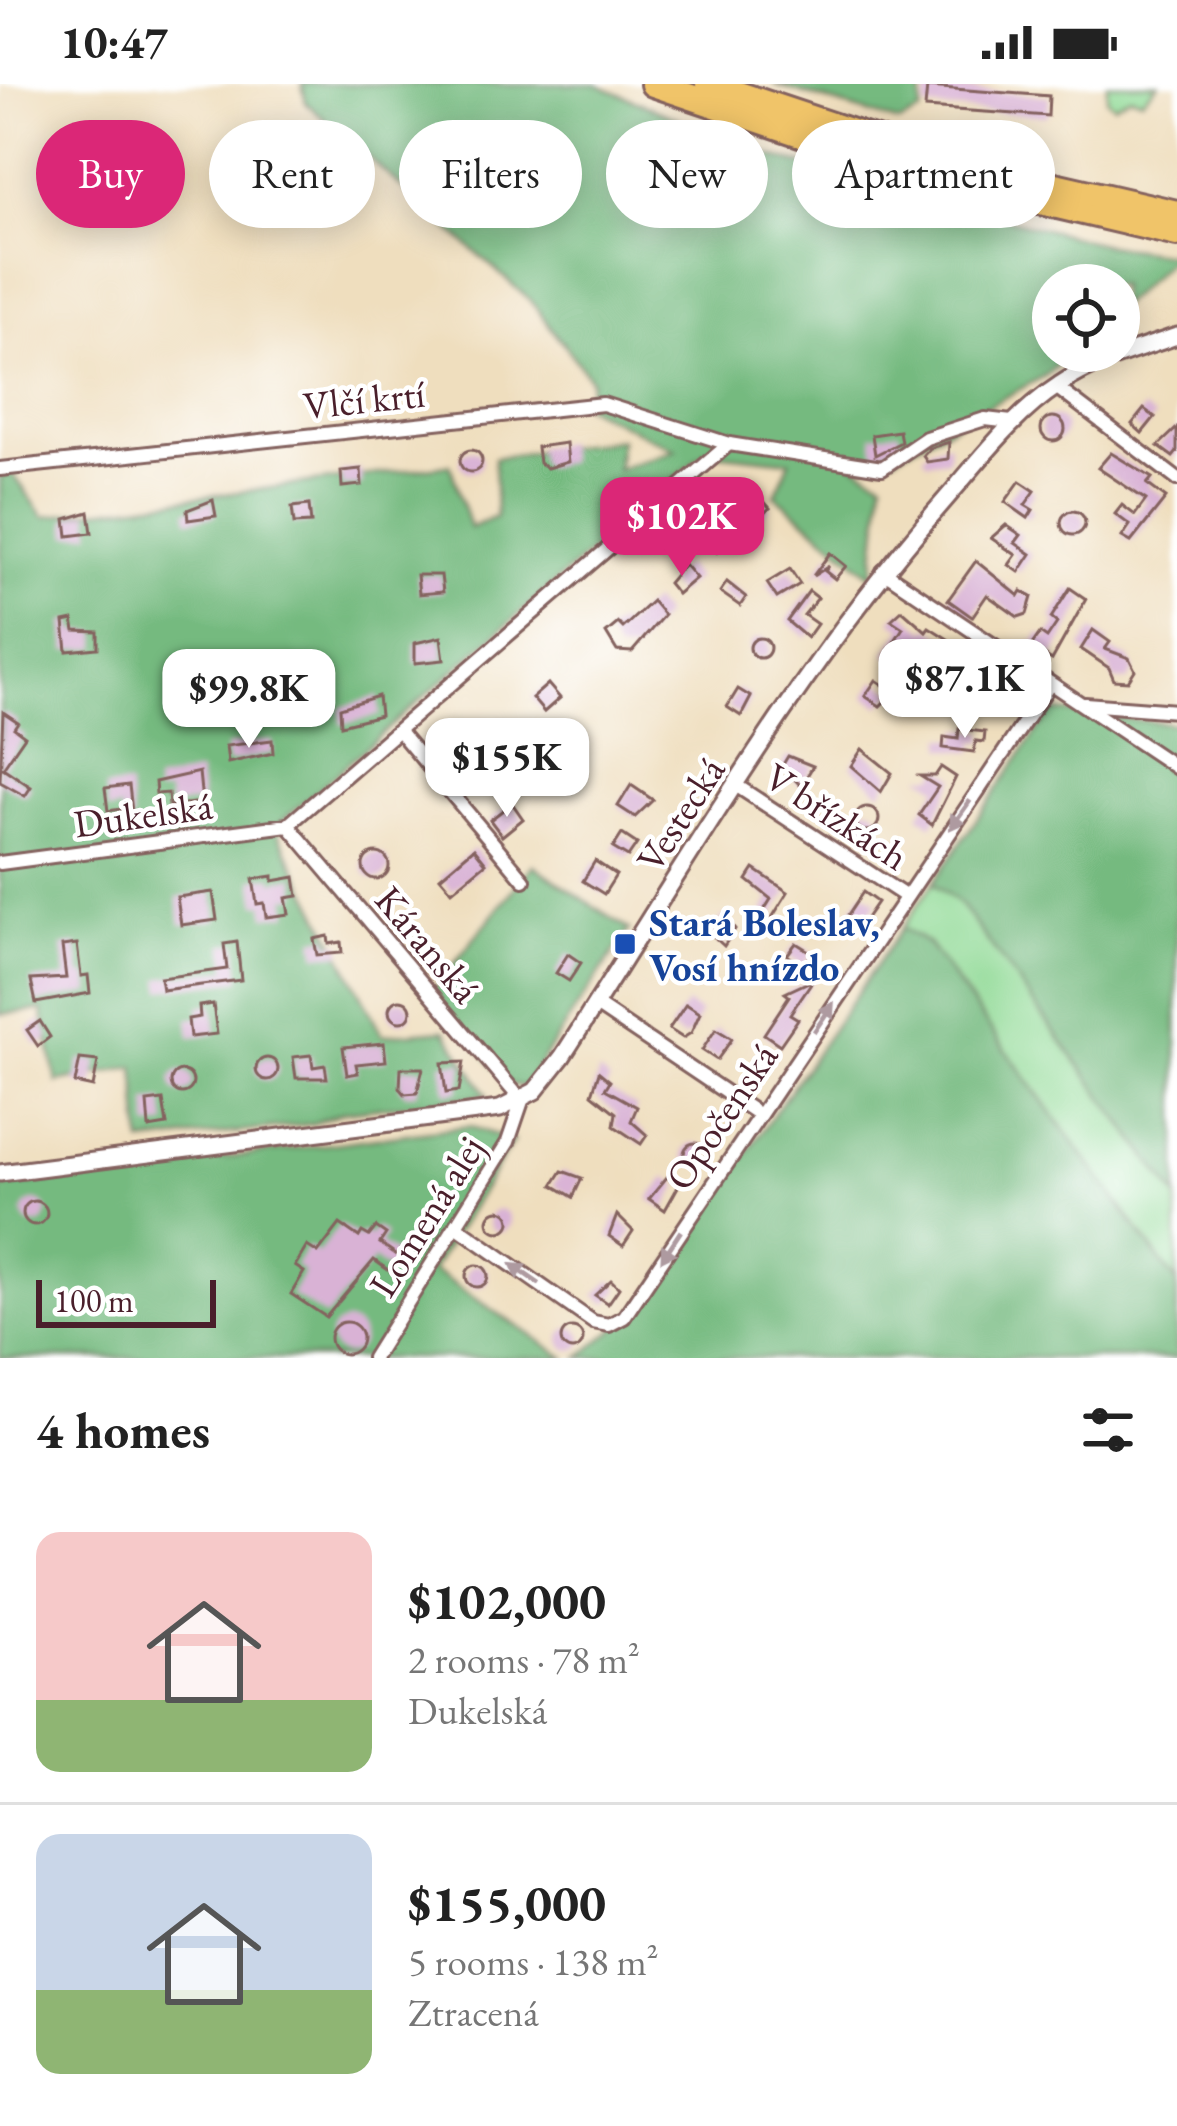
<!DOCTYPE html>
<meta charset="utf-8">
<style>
body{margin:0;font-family:"EB Garamond",serif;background:#f2f2f2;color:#222;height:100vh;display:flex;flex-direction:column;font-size:45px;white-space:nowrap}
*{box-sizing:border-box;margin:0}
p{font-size:39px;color:#767676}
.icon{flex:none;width:66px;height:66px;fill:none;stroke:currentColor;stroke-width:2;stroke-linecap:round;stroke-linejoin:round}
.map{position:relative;height:1274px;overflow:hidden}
.panel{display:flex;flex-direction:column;background:#fff;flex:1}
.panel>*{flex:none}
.guide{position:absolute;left:36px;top:36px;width:1107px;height:108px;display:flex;gap:24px}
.fabs{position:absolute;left:1032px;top:180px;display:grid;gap:24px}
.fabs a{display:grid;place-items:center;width:108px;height:108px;border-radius:50%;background:#fff;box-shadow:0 6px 30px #0003;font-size:60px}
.scale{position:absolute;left:36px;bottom:30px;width:180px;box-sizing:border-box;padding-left:12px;border:6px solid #4a1f2b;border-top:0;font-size:33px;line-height:42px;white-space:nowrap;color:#4a1f2b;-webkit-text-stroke:9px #fff;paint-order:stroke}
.price{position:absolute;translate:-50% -102px;padding:0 27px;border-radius:24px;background:#fff;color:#222;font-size:39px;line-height:78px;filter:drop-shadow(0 3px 6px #0008)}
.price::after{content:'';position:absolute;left:50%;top:72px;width:36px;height:27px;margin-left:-18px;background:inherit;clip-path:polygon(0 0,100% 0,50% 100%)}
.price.selected{background:#db2777;color:#fff}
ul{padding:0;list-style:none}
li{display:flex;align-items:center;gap:36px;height:300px;padding:0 36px}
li+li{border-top:3px solid #e0e0e0}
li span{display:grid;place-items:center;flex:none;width:336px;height:240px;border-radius:24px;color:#555}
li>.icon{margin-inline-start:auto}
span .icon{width:144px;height:144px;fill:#fffc;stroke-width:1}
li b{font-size:51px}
h2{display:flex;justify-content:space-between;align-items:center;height:144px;padding:0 36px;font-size:51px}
.tag{padding:0 42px;border-radius:54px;background:#fff;box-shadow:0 6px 30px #0003;font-size:42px;line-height:108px}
.tag.selected{background:#db2777;color:#fff}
.status{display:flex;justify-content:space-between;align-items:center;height:84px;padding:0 60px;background:#fff;direction:ltr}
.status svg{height:33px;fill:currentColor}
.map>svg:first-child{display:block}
</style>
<div class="status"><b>10:47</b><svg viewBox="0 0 49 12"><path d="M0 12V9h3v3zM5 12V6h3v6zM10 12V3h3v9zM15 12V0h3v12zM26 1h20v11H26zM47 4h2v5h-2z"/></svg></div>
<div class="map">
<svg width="1177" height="1274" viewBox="0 0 1177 1274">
<rect width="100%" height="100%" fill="#fff"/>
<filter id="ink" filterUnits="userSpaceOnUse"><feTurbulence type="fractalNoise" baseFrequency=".00833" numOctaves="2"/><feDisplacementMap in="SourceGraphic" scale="24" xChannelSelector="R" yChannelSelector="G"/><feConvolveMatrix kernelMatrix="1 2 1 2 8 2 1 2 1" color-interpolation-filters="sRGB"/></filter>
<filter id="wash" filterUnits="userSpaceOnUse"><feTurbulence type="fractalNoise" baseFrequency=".004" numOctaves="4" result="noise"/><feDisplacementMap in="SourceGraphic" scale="48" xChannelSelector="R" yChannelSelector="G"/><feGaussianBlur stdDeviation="2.7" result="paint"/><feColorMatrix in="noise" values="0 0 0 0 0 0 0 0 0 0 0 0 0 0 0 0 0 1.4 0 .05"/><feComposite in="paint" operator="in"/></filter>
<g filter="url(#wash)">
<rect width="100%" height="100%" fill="#efdebe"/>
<!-- green -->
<g fill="#91da96" stroke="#6e7c60" stroke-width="3">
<path d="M1107,0h51l-16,15 -12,-3 -16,9 -7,-5z"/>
<path d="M933,799l28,21 216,293v86l-250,-340 -25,-15z"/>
</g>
<!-- forest -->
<g fill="#74ba7f" stroke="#5f6c55" stroke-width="3">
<path d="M302,0h294l164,69 341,91 74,11 -56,52v-22h-66v66h19l-26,24 -165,89 -29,-1 31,17 -10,96 -98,-81 15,-34 -85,-9 -430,375 107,208 63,-5 42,65 -144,17 -31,12 -170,19 -7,-76 -78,15 -15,-72 -42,4v-537l13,-3 31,43 406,-52 20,63 26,-11 -2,-59 126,-19 -3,30 59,-19 -91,-44 6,-26 -61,-80 -224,-197z"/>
<path d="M773,0h149l-1,28 -22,11z"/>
<path d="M1051,627l126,13v473l-216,-292 -28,-22z"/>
<path d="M533,781l96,65 -105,157 -16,-3 -76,-93z"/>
<path d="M902,844l25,15 250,340v75h-598l61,-50z"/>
<path d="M469,1042l44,15 -81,129 134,88h-566v-171z"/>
</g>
<g id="blocks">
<!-- building -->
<g fill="#d9b2d5">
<path d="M927,3l122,9 -1,20 -123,-8z"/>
<path d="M1144,325l11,8 -13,16 -10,-9z"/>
<circle cx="1053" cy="345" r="12"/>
<path d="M1177,344v24l-4,5 -15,-11z"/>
<path d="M899,347l2,11 -26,13 -3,-20z"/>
<path d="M949,358l-1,17 -21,3 -4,-6 7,-8z"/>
<path d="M566,359l2,19 -21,6 -8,-5 -2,-16z"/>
<circle cx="471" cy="377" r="11"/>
<path d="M1111,369l41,25 -5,6 19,14 -35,44 -9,-5 8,-12 -15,-11 7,-9 13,10 11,-15 -48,-32z"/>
<path d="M361,385l1,16 -20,2 -1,-16z"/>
<path d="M1020,397l15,10 -10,14 8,5 -5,8 -23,-16z"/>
<path d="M740,412l11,12 11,-9 8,9 -21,18 -19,-22z"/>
<path d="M213,416l3,16 -28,4 -1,-10z"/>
<path d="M309,421l2,18 -17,1 -2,-17z"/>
<circle cx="1073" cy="439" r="12"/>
<path d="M89,428l3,21 -24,3 -2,-17z"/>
<path d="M717,441l14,16 -14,11 -11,-18z"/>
<path d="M1006,441l15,10 -6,8 16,11 -12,18 -10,-7 7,-10 -25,-17z"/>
<path d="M830,469l16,13 -11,13 -10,-8 4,-5 -16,10z"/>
<path d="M976,477l43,35 3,-5 10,6 -5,17 -9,3 -31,-22 -15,22 -24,-17z"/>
<path d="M684,480l12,14 -19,16 -9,-11z"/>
<path d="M790,485l10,15 -23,14 -10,-15z"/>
<path d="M417,491h24l2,17 -24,2z"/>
<path d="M727,498l19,15 -6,9 -20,-14z"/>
<path d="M1070,504l16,11 -34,61 -21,-14 9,-13 7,5 10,-15 -6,-5z"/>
<path d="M809,507l9,7 -14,17 13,9 -10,14 -20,-17z"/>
<path d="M652,517l12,14 -32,37 -15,-1 -11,-18 12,-10 5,5z"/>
<path d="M902,526l24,21 3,-4 19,12 -7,15 -24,-12 -15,23 -16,-11 17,-26 -12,-8z"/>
<path d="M73,536l2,11 23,1v16l-31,3 -3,-29z"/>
<path d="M1093,546l17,12 -5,7 24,9 6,12 -7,11 -14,-1 -5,-12 -28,-19z"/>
<path d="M441,553l3,23 -29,3v-20z"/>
<circle cx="760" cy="564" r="10"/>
<path d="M876,596l18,12 -14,14 -15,-10z"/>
<circle cx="1011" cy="608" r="10"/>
<path d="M548,600l12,14 -16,14 -12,-14z"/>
<path d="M738,605l13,8 -10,19 -14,-9z"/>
<path d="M378,612l2,19 -39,10 -1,-17z"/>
<path d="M3,628l15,10 -4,6 11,8 -22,32 28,19 -6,9 -25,-14z"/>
<path d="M441,642l12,15 -18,16 -12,-14z"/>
<path d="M959,645l26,3 -1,10 -8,-1 -2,11 -31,-4 1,-11 14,2z"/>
<path d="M272,656l1,13 -45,10 -2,-17z"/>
<path d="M530,658l8,17 -21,9 -7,-16z"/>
<path d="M862,665l30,24 -11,19 -30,-26z"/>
<path d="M788,672l25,10 -12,20 -19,-20z"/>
<path d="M941,683l15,10 -24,48 -13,-10 19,-28 -18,-11h15z"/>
<path d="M199,688l3,30 -33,4 -1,-13 -12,1 -1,-12z"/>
<path d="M129,701l4,35 -11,1 -1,-12 -13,2 -3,-23z"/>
<path d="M631,701l22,15 -18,17 -17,-11z"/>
<path d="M512,719l11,16 -21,17 -12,-16z"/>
<circle cx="867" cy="735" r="12"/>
<path d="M622,750l15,10 -9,13 -15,-9z"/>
<path d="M474,764l12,15 -34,28 -12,-14z"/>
<circle cx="376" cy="782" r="13"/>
<path d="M595,777l21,14 -12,19 -21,-13z"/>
<path d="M754,785l34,23 -28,45 -9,-6 20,-32 -24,-19z"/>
<path d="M273,792v5l22,-4 3,19 -12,2 3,16 -23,3 -2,-14 -7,1 -4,-25z"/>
<path d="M213,808l4,28 -36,5 -4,-28z"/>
<path d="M863,808l14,10 -18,26 -14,-9z"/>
<path d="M724,831l11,14 -11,17 -13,-12z"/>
<path d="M328,852l1,8 12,-2 1,11 -25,2 -3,-16z"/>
<path d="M237,858l4,38 -79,10 -2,-12 67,-9 -3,-25z"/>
<path d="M796,859l16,10 -9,13 -16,-11z"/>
<path d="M77,860l4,32 7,-1 2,18 -54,10 -5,-23 35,-2 -4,-32z"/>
<path d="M568,870l13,9 -12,18 -13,-8z"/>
<path d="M813,896l-23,34 8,5 -18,26 -16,-11 25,-38 -4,-3z"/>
<circle cx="400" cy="927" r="11"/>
<path d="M213,920l4,30 -27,3 -2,-18 12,-2 -1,-11z"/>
<path d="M686,920l14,9 -9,20 -8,5 -14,-9z"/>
<path d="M40,937l10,16 -12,9 -11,-16z"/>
<path d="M716,945l16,10 -15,21 -15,-10z"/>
<path d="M384,959l2,18 -30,3 2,9 -11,2 -4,-28z"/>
<path d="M311,971l2,12 12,-2 2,13h-31l-3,-21z"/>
<circle cx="267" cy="985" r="11"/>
<path d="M80,975l18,2 -5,26 -18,-4z"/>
<path d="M464,978l-5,29 -13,2 -4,-30z"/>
<path d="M401,984h22l-6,25 -12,1 -5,-6z"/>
<circle cx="182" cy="998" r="11"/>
<path d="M599,988l11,9 -5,8 32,18 -6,14 16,14 -6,9 -27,-18 2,-13 -24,-19z"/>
<path d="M163,1016l4,25 -18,3 -2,-26z"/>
<circle cx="695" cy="1070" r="11"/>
<path d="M562,1087l20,7 -9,19 -20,-12z"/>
<path d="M667,1093l12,8 -14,25 -16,-11z"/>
<circle cx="35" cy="1129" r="12"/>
<circle cx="499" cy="1137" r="11"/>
<path d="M617,1131l16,16 -10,15 -14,-10z"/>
<path d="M340,1140l19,13 3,-5 7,4 7,-9 10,7 -6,9 20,14 -9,15 -17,-12 -48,57 -35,-23 13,-22 -9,-6 12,-20 11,7z"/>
<circle cx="477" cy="1192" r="11"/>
<path d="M611,1196l8,8 -11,16 -13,-9z"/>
<circle cx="346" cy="1254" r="16"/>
<circle cx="572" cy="1255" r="11"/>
</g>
</g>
</g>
<g filter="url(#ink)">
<use href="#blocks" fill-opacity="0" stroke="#84625e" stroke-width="3"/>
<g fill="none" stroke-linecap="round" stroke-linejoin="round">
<!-- minor casing -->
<g stroke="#84625e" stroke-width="18">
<g id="minor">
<path d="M1056,303l121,92"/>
<path d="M0,385l603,-65 126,40 153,24 44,-30 59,-19 27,3"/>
<path d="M883,487l294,197"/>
<path d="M1085,620l92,7"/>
<path d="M399,647l125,149"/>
<path d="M737,702l168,110"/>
<path d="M288,741l234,276 -14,41 -135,216"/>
<path d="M0,779l288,-38 441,-381"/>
<path d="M596,921l162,109"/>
<path d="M456,1142l137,96 16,3 15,-8 426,-633"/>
</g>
</g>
<!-- tertiary casing -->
<g stroke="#84625e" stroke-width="21">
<path id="tertiary" d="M0,1089l500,-64 35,-18 27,-34c121,-188 234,-387 382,-556 36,-41 69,-86 115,-116 35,-24 78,-35 118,-49"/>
</g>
<!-- motorway casing -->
<g stroke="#84625e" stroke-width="30">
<g id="motorway">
<path d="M653,0l259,88 265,62"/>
<path d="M708,0l207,69 262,60"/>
</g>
</g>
<!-- minor -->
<use href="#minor" stroke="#fff" stroke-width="12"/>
<!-- tertiary -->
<use href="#tertiary" stroke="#fff" stroke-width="15"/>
<!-- motorway -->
<use href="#motorway" stroke="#f0c469" stroke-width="24"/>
</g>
<!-- one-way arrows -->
<defs><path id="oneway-solid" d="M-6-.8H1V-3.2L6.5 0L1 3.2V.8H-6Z" transform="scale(3)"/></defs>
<g fill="#ae9aa0">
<use href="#oneway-solid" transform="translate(960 731) rotate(125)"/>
<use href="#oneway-solid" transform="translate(824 933) rotate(-56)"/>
<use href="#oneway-solid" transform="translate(671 1162) rotate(123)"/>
<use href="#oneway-solid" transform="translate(525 1190) rotate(-145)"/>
</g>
</g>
<!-- markers -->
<rect fill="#1a4fb4" stroke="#fff" stroke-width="4.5" x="613" y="848" width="24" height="24" rx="6"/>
<g text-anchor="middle" stroke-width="9" stroke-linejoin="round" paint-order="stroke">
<!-- street labels -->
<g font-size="39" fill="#4a1f2b" stroke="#fff">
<text transform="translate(364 315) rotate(-6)" y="14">Vlčí krtí</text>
<text transform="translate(143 730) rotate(-8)" y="14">Dukelská</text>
<text transform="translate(680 730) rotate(-57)" y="14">Vestecká</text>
<text transform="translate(837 732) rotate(33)" y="14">V břízkách</text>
<text transform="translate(428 860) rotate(50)" y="14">Káranská</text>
<text transform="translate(721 1032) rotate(-56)" y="14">Opočenská</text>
<text transform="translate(426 1132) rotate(-58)" y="14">Lomená alej</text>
</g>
<!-- transit labels -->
<g font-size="39" font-weight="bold" fill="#164399" stroke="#fff" text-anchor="start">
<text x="649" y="852">Stará Boleslav,<tspan x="649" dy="45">Vosí hnízdo</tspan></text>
</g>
</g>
</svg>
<div class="fabs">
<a><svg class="icon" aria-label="locate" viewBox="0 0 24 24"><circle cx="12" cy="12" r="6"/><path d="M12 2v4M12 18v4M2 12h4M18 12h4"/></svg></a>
</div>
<div class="scale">100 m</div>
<b class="price selected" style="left:682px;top:495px">$102K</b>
<b class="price" style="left:965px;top:657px">$87.1K</b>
<b class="price" style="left:249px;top:667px">$99.8K</b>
<b class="price" style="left:507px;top:736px">$155K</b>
<div class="guide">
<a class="tag selected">Buy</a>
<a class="tag">Rent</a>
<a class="tag">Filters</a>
<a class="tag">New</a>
<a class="tag">Apartment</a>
</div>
</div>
<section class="panel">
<h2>4 homes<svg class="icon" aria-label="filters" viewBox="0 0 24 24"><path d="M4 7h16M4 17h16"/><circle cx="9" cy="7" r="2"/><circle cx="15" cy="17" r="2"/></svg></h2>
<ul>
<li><span style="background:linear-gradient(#f6c9c9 70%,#8fb573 0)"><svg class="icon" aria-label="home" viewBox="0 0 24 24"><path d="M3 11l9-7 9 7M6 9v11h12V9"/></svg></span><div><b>$102,000</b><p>2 rooms · 78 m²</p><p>Dukelská</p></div></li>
<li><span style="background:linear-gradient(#c9d6e8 65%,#8fb573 0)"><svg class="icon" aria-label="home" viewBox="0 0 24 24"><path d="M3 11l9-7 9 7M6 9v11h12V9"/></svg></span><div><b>$155,000</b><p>5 rooms · 138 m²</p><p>Ztracená</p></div></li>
</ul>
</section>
